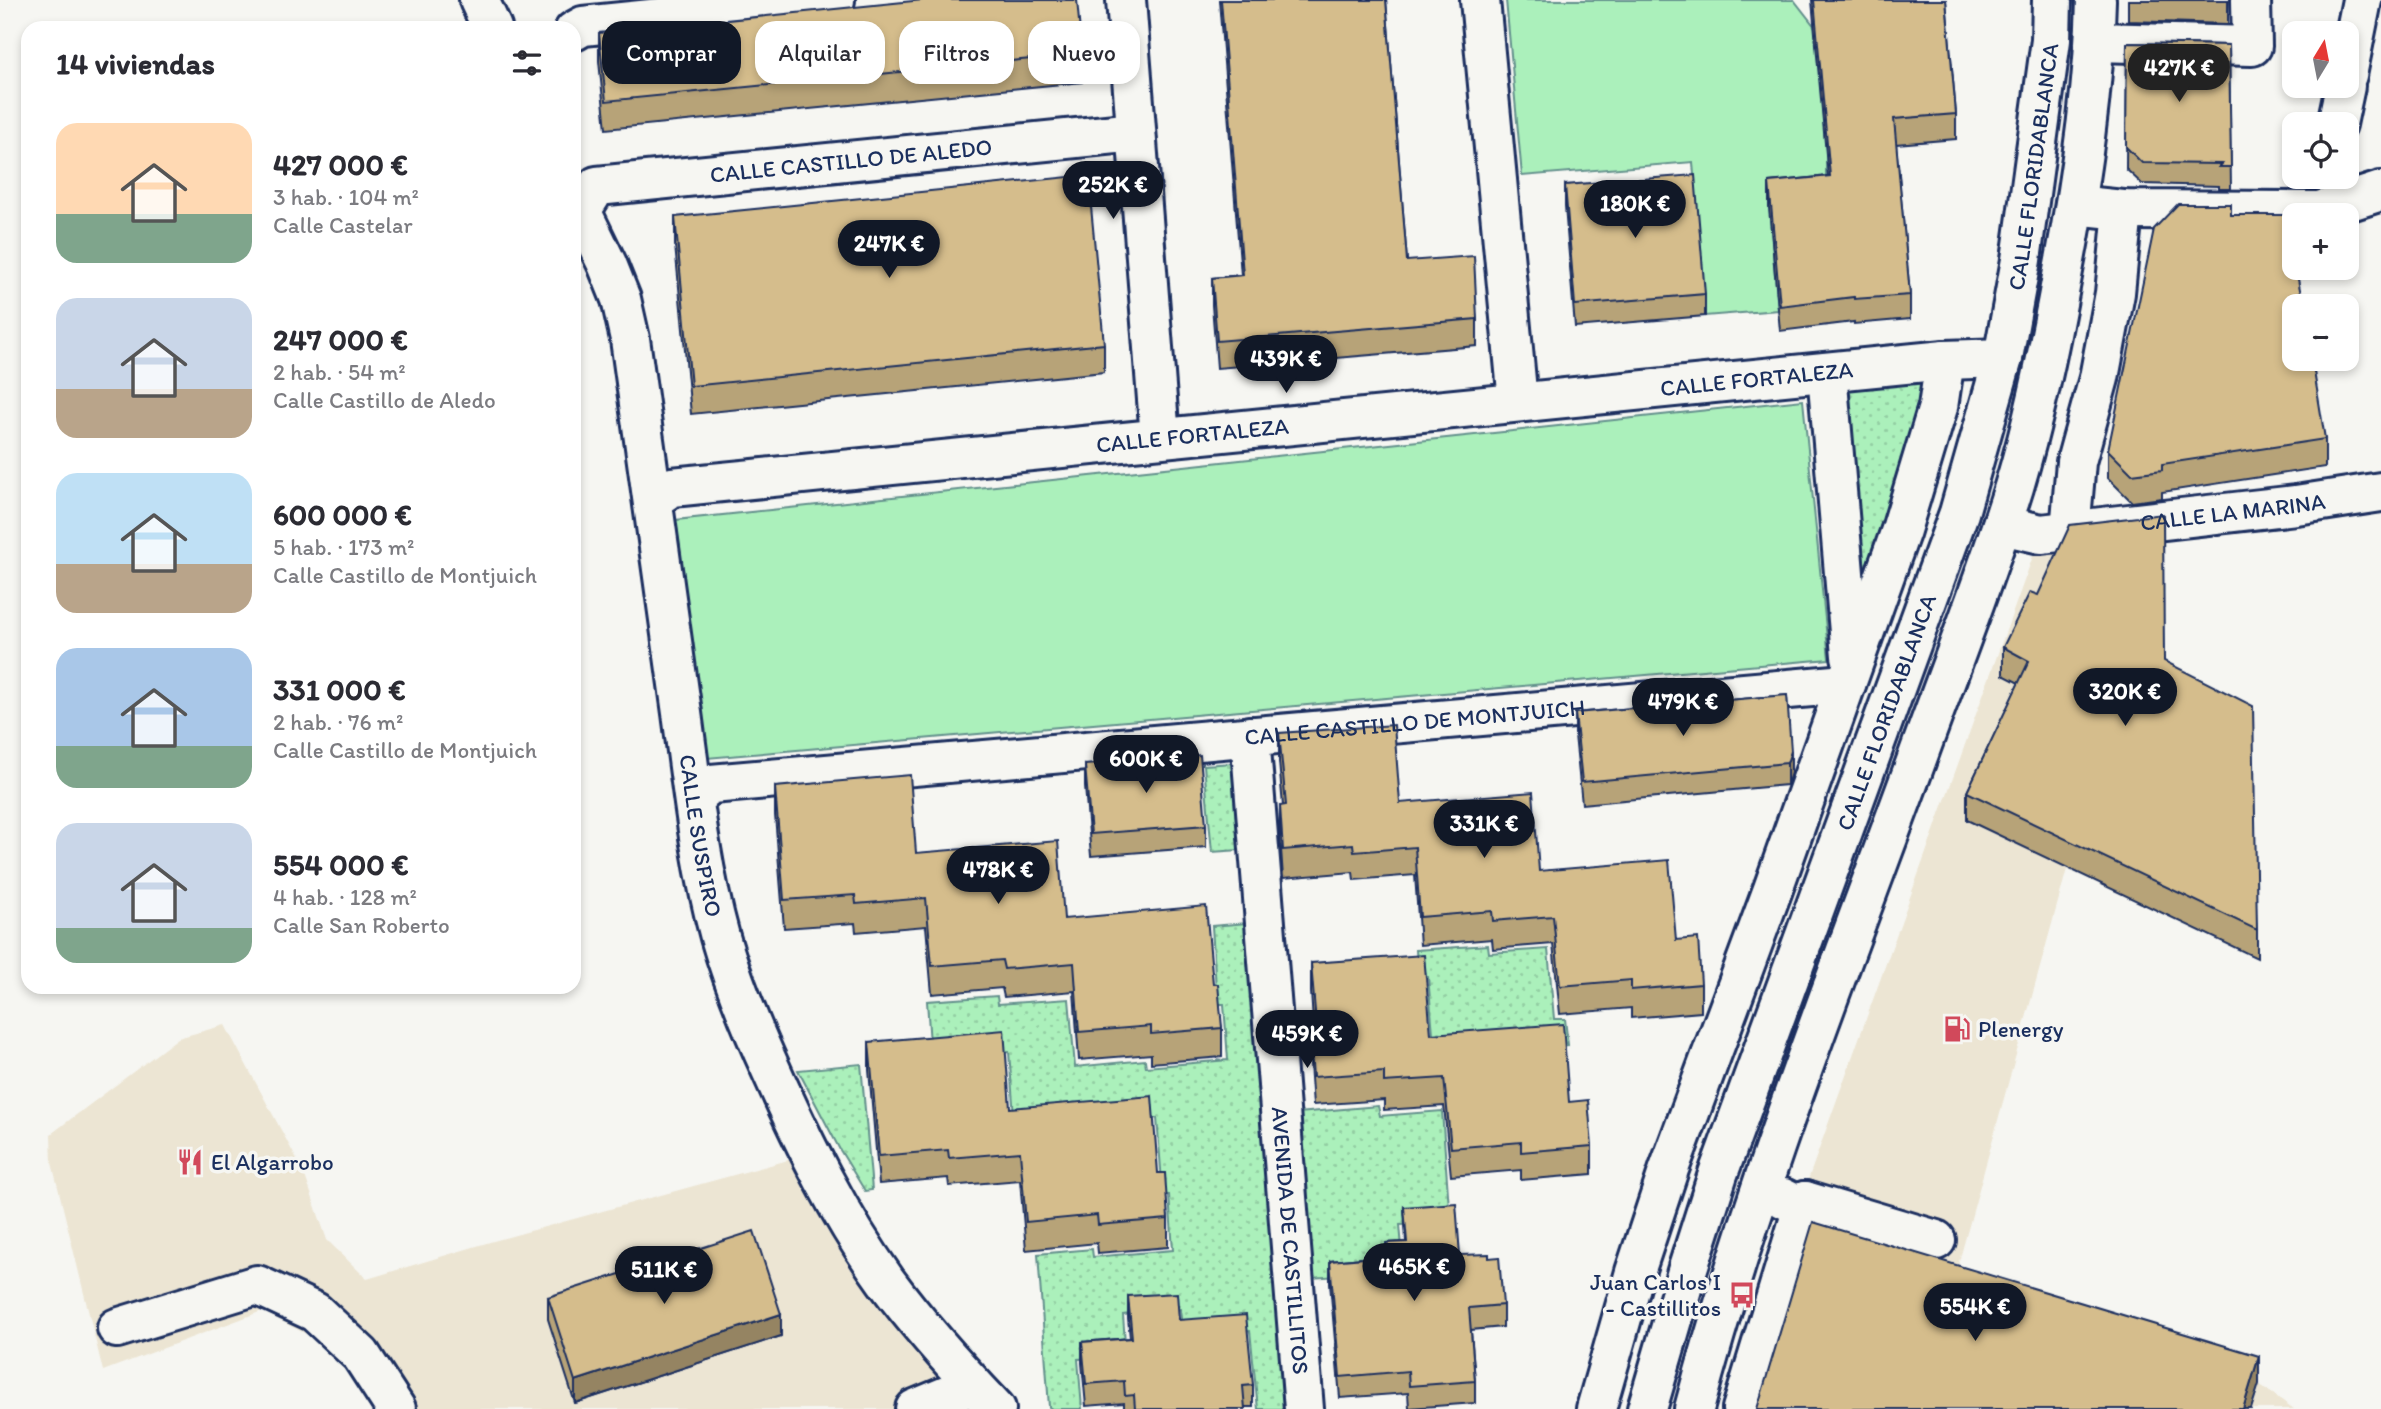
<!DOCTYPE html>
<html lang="es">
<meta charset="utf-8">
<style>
body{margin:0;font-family:Itim,sans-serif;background:#f7f7f7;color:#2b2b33;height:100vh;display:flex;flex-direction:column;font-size:26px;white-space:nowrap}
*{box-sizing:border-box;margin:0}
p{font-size:23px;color:#7c7c81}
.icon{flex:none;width:38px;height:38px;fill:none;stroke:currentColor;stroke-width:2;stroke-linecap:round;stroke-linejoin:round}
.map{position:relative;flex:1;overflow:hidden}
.drawer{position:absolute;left:21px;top:21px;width:560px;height:973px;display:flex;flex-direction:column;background:#fff;border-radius:21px;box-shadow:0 4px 10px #0003}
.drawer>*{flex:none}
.guide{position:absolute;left:602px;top:21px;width:665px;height:63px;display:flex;gap:14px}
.needle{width:46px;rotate:10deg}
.fabs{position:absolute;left:2282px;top:21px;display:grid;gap:14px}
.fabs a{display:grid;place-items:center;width:77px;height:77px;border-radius:14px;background:#fff;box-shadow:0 4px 10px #0003;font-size:35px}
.price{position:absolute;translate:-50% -60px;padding:0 16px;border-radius:24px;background:#111827;color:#fff;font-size:23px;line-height:46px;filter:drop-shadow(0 2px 4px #0008)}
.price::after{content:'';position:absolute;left:50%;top:42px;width:21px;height:16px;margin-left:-10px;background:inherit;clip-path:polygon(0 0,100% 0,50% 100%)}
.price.active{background:#222;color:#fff}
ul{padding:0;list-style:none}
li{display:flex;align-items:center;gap:21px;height:175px;padding:0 35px}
li span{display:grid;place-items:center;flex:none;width:196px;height:140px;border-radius:21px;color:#555}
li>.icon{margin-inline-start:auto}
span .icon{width:84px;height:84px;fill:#fffc;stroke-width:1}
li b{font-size:30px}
h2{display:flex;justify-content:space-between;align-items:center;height:84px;padding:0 35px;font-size:30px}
.pill{padding:0 24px;border-radius:21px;background:#fff;box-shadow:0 4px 10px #0003;font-size:24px;line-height:63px}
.pill.active{background:#111827;color:#fff}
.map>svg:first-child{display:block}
</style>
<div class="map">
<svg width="2381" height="1409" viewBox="0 0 2381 1409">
<defs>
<pattern id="grass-dots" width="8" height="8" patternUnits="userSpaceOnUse" patternTransform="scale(1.75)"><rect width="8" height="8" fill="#abf0bb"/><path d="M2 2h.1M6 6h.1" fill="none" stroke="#93cea3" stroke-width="1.8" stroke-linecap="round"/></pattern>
</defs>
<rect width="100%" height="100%" fill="#f6f6f2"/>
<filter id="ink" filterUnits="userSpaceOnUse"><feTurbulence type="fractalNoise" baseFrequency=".0143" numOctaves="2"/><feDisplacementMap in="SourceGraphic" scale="14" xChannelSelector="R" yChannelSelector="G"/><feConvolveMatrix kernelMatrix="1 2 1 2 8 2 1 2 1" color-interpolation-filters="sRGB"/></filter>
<g filter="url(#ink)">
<!-- built -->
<g fill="#ece5d3">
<path d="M2163,528l1,161 89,45 3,212 -2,11 -187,-88 -116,422 308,93 35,25h-560l53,-171 254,-704z"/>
<path d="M225,1025l79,148 23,67 40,39 123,-37 320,-88 186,255h-617l-38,-57 -79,-41 -159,60 -51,-208 -1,-29 127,-96z"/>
</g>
<!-- grass -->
<g fill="url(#grass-dots)" stroke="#63908c" stroke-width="2">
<path d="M1945,360l-93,308 -25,-296z"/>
<path d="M1233,763l7,87 -28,2 -8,-87z"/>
<path d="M1247,923l38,486h-27l-8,-78 -67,5 -3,-27 -57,6 3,41 -48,3 4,50h-30l-3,-2 -11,-153 54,-5 1,8 80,-7 -4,-55h-6l-6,-77 -142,11 -6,-77 -78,6 -4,-57 70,-5 1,8 71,-5 6,68 70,-7 1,7 82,-7 -4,-56h-7l-5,-78z"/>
<path d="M1488,945l1,8 59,-4 6,70h11l3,26 -133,11 -7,-79h-10l-2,-27z"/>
<path d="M861,1064l11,126 -7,1 -25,-41 -42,-80z"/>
<path d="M1378,1106l2,10 62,-5 8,111 -50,3 3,34 -22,14 -70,5 -13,-165z"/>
</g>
<!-- park -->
<g fill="#abf0bb" stroke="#63908c" stroke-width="2">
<path d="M1506,0h288l21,27 11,123v51l-57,6 9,103 -73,6 -12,-154 -171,14z"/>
<path d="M1803,400l26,259 -1122,99 -31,-238z"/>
</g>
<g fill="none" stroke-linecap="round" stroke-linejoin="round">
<!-- street casing -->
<g stroke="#1b2f5e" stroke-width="44">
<g id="street">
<path d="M1126,0l34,438"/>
<path d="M1480,0l38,402"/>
<path d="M574,31l9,-5 252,-26"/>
<path d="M2095,42l157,4 -1,-46"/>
<path d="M2347,75l15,-75"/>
<path d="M2337,124l8,-38"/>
<path d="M2075,205l48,5 196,1 62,-20"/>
<path id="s1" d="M581,211l16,-25 539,-54"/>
<path d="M1827,372l24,284"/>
<path id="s2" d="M653,500l19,-13 1273,-127 58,-2"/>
<path id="s3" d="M2002,525l39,9 255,-29 85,-13"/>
<path d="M2070,531l6,-69 23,-84 16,-85 8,-83"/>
<path id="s4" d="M1250,736l54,673"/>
<path id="s5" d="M694,797l17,-13 1135,-100"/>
<path d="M1783,1198l16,8 6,-5 131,39"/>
<path d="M117,1328l140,-43 58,27 46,43 35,54"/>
<path d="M915,1409l58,-24"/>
<path d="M1596,1409l39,-137 34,-103 104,-280 128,-359 37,-123 7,-47"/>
<path d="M1742,1409l63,-208"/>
</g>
</g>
<!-- primary casing -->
<g stroke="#1b2f5e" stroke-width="44">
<g id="primary">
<path d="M479,0l13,28"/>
<path id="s6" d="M574,196l33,68 14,35 9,40c18,125 34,250 52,374 10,75 18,151 38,224 13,46 32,91 52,135 32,72 68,145 114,209 33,45 71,87 110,128"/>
<path id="s7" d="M1647,1409l41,-141 30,-94 241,-661 44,-155 18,-98 30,-220 1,-40"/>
<path d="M1694,1409c60,-226 148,-444 228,-664 31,-85 65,-171 92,-258 21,-70 36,-143 49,-216 17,-89 31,-180 33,-271"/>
</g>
</g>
<!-- street -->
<use href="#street" stroke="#f6f6f2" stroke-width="38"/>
<!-- primary -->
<use href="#primary" stroke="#f6f6f2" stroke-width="38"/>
</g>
<!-- wall -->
<g fill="#b7a378" stroke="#1b2f5e" stroke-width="2">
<path d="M1219,0h167l21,261 70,58v27l-260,22 -5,-63v-27l29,-3z"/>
<path d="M1812,0h134l10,114v25l-60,5 14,151v24l-56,5v-2l-74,9 -11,-124v-25l59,-6z"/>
<path d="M2128,0h100v24l-100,-3z"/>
<path d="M599,33l483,21v28l-476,47 -7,-68z"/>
<path d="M2127,43l102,2 2,144h-12v-3l-77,-2 -16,-15z"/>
<path d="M1565,185l140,109v22l-130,11 -10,-120z"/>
<path d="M2231,215l94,224v28l-163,25v6l-30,4 -24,-24v-28z"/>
<path d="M675,217l429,127v28l-413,42 -16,-169z"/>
<path d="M2003,647l161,14 93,269v28l-290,-138v-28l52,-109 -16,-8z"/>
<path d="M1787,695l4,78 -4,12 -205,19 -7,-69v-22z"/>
<path d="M1279,733l121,70 276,137 25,44v28l-70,6v-10l-71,6 -7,-70 -60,5 -1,-10 -72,6 -5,-70 -61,5 -1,-8 -70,6 -3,-44v-28h3l-4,-44z"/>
<path d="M1085,765l121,60v22l-115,9 -6,-69z"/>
<path d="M775,787l141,66 297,131 9,44v29l-71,6v-9l-72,6 -5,-69 -70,6 -2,-9 -70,6 -6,-68 -70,6 -1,-9 -71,5 -9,-113z"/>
<path d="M1311,963l120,71 138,68 23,44v28l-71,6v-10l-70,6 -7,-70 -60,4v-10l-71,5 -3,-41v-28h4l-3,-44z"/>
<path d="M869,1042l141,66 148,65 10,46v28l-70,6 -1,-10 -71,7 -6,-70 -71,6 -1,-8 -69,6 -10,-114z"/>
<path d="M1404,1207l56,48 29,3 14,47v22l-32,3 4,51v22l-66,5 -1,-15 -68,5 -10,-115v-22l56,-5v-13l20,-1z"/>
<path d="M1128,1296l51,24 74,65v22h-8v2h-121v-6l-38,3 -4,-43v-21l48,-4 -2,-20z"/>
<path d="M548,1297l233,39 -206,67 -27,-84z"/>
</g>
<!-- shaded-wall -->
<g fill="#958462" stroke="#1b2f5e" stroke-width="2">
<path d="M1791,751v22l-4,12v-22z"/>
<path d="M781,1314v22l-206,67v-22z"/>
<path d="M2259,1356v28l-8,25h-8z"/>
</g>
<!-- building -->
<g fill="#d5bd8c" stroke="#1b2f5e" stroke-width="2">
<path d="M923,0h154l5,54 -476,47 -7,-68z"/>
<path d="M1221,0h165l21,261 67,-5 3,63 -260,22 -5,-63 31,-3z"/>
<path d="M1814,0h132l10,114 -62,5 16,176 -56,4v-2l-74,9 -11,-124 61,-6z"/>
<path d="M2127,43l102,2 2,122h-12l3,-3 -80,-1 -16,-16z"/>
<path d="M1088,175l16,169 -413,42 -16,-169z"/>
<path d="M1695,175l10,119 -130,11 -10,-120z"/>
<path d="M2178,204h53v11h56l7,41v12h2l7,38h-9v53h18l13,80 -163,25v6l-30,4 -24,-24 46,-221z"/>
<path d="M2163,514l1,147 89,45 4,224 -290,-138 62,-131 -26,-14 27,-55 8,3 32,-70z"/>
<path d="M1787,695l4,56 -4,12 -205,19 -7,-69z"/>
<path d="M1394,725l6,78 133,-11 6,79 130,-11 7,80 22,-2 3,46 -70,6v-10l-71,6 -7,-70 -60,5 -1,-10 -72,6 -5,-70 -61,5 -1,-8 -70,6 -3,-44 6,-1 -7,-72z"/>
<path d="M1200,755l6,70 -115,9 -6,-69z"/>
<path d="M910,775l6,78 142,-12 6,78 142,-13 7,78h5l4,44 -71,6v-8l-72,6 -5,-69 -70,6 -2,-9 -70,6 -6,-68 -70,6 -1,-9 -71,5 -9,-113z"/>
<path d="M1424,955l7,79 132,-10 6,78 19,-2 4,46 -71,6v-10l-70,6 -7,-70 -60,4v-10l-71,5 -3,-41h7l-6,-73z"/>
<path d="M1004,1030l6,78 142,-12 6,77h7l3,46 -70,6 -1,-10 -71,7 -6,-70 -71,6 -1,-8 -69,6 -10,-114z"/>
<path d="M1456,1203l4,52 29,-1v4l10,-1 4,48 -34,3 6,73 -66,5 -1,-15 -68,6 -10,-116 57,-5 -1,-13 21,-1 -3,-35z"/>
<path d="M1813,1222l446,134 -16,53h-486z"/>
<path d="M754,1231l27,83 -206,67 -27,-84z"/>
<path d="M1177,1293l2,27 67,-5 7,70 -10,1 2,23h-110l-1,-14 -9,1 -1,-15 -38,3 -4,-42 50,-4 -4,-42z"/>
</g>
</g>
<!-- icons -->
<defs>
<g id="fuel-bare" transform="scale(2.1)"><path d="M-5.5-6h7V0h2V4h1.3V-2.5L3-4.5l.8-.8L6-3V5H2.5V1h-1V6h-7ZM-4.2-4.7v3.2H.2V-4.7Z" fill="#d1495b" stroke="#f6f6f2" stroke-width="2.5" paint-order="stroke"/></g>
<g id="restaurant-bare" transform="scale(2.1)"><path d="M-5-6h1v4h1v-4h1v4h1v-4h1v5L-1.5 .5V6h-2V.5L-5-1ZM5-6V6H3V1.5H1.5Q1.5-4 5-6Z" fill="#d1495b" stroke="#f6f6f2" stroke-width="2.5" paint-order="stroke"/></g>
<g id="bus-bare" transform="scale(2.1)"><path d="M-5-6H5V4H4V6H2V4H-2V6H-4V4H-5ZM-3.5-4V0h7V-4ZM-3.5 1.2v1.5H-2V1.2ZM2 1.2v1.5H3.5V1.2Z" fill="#d1495b" stroke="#f6f6f2" stroke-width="2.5" paint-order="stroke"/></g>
</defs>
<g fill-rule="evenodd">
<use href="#fuel-bare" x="1957" y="1029"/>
<use href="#restaurant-bare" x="190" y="1162"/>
<use href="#bus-bare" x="1742" y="1295"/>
</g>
<g text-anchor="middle" stroke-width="7" stroke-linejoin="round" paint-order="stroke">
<!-- street labels -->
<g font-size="23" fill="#1b2f5e" stroke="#f6f6f2">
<text dy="8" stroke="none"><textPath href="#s1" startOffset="285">CALLE CASTILLO DE ALEDO</textPath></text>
<text dy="8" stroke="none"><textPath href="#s7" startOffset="1304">CALLE FLORIDABLANCA</textPath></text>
<text dy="8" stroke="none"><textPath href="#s2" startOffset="1113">CALLE FORTALEZA</textPath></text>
<text dy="8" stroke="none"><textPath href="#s2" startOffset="546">CALLE FORTALEZA</textPath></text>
<text dy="8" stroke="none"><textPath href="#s3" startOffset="233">CALLE LA MARINA</textPath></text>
<text dy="8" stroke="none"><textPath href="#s7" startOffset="737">CALLE FLORIDABLANCA</textPath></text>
<text dy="8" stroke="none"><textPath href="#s5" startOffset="728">CALLE CASTILLO DE MONTJUICH</textPath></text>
<text dy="8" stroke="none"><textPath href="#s6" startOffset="656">CALLE SUSPIRO</textPath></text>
<text dy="8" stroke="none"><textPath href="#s4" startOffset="506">AVENIDA DE CASTILLITOS</textPath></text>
</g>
<!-- poi labels -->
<g font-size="23" fill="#1b2f5e" stroke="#f6f6f2" text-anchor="start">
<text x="1978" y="1037">Plenergy</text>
<text x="211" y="1170">El Algarrobo</text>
<text x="1721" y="1290" text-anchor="end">Juan Carlos I<tspan x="1721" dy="26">- Castillitos</tspan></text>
</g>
</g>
</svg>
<div class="fabs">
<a><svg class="needle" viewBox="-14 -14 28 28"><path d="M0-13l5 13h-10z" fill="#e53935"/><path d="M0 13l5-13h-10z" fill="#7c7c81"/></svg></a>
<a><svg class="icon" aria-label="locate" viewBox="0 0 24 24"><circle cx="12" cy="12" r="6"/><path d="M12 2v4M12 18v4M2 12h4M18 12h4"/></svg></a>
<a>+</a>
<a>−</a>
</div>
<b class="price active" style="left:2179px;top:104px">427K €</b>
<b class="price" style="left:1113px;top:221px">252K €</b>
<b class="price" style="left:1635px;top:240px">180K €</b>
<b class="price" style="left:889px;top:280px">247K €</b>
<b class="price" style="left:1286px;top:395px">439K €</b>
<b class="price" style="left:2125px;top:728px">320K €</b>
<b class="price" style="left:1683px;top:738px">479K €</b>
<b class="price" style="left:1146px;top:795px">600K €</b>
<b class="price" style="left:1484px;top:860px">331K €</b>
<b class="price" style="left:998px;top:906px">478K €</b>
<b class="price" style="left:1307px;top:1070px">459K €</b>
<b class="price" style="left:1414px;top:1303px">465K €</b>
<b class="price" style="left:664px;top:1306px">511K €</b>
<b class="price" style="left:1975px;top:1343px">554K €</b>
<div class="guide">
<a class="pill active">Comprar</a>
<a class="pill">Alquilar</a>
<a class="pill">Filtros</a>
<a class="pill">Nuevo</a>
</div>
<section class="drawer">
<h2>14 viviendas<svg class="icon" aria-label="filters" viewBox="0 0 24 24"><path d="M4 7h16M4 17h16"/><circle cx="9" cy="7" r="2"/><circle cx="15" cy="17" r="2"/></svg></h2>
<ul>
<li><span style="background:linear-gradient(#ffd9b3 65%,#7fa58c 0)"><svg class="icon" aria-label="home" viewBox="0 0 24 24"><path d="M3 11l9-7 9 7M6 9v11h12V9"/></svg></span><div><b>427 000 €</b><p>3 hab. · 104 m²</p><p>Calle Castelar</p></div></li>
<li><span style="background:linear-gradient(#c9d6e8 65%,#b9a48a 0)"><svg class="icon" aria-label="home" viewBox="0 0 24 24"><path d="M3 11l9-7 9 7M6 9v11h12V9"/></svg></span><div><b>247 000 €</b><p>2 hab. · 54 m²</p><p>Calle Castillo de Aledo</p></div></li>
<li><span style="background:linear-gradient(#bfe0f5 65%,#b9a48a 0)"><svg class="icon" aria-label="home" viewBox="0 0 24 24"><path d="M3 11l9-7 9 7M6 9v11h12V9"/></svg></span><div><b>600 000 €</b><p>5 hab. · 173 m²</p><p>Calle Castillo de Montjuich</p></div></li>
<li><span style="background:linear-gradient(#a9c7e8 70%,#7fa58c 0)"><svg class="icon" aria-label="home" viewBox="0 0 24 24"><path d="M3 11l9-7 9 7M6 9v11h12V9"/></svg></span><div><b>331 000 €</b><p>2 hab. · 76 m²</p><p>Calle Castillo de Montjuich</p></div></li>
<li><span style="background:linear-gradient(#c9d6e8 75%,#7fa58c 0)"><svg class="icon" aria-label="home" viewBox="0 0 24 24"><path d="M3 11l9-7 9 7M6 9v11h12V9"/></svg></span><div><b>554 000 €</b><p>4 hab. · 128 m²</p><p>Calle San Roberto</p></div></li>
</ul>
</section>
</div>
